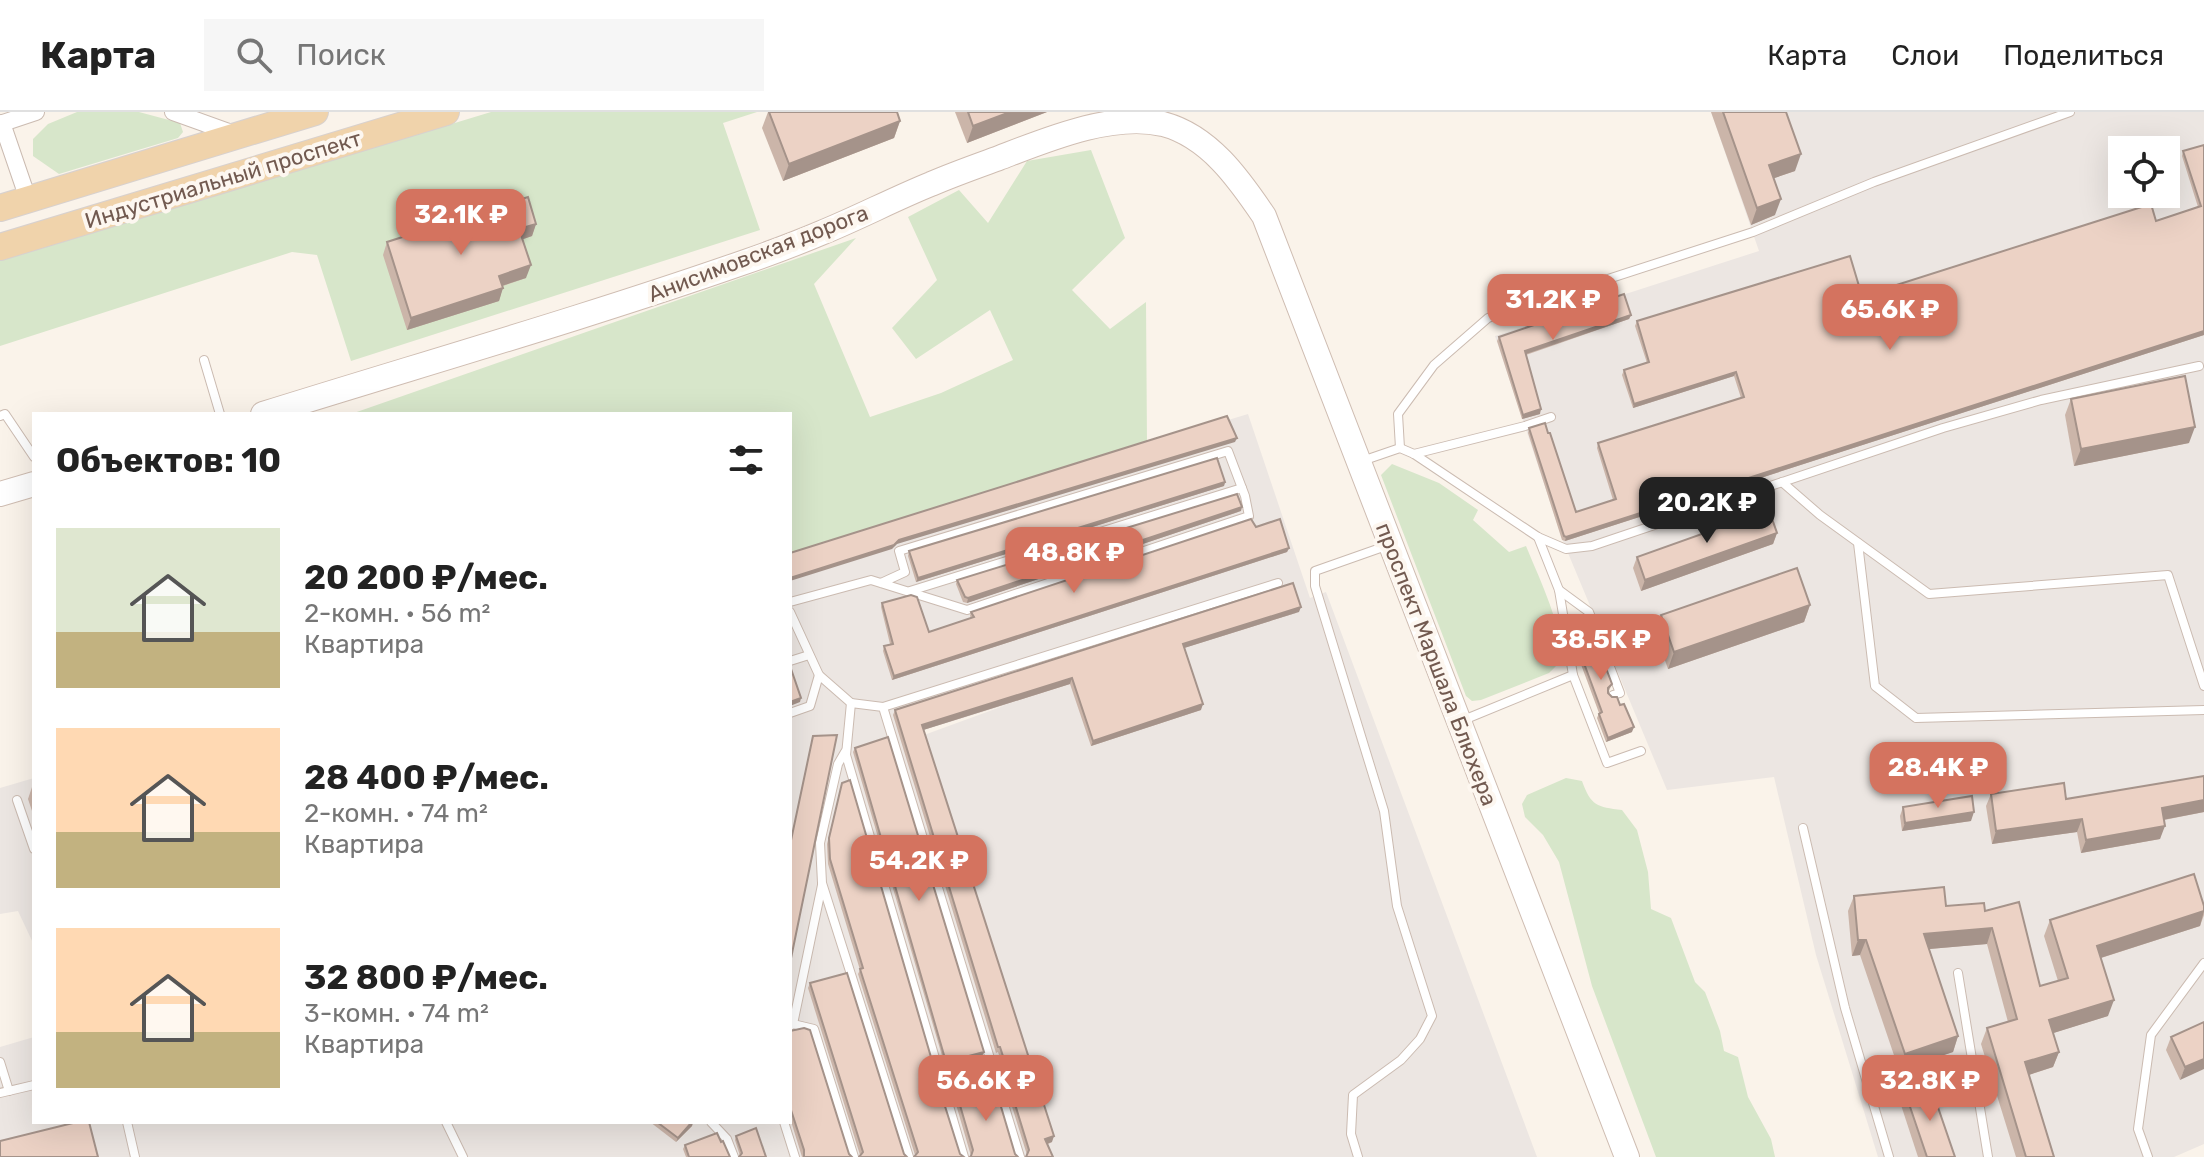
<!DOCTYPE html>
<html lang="ru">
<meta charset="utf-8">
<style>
body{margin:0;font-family:Rubik,sans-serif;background:#f6f6f6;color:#222;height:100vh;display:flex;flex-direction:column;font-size:30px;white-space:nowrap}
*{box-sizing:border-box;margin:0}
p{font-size:26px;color:#767676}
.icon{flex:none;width:44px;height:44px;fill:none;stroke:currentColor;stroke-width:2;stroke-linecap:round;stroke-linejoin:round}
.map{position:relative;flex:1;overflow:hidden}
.side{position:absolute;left:32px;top:300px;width:760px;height:712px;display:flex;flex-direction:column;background:#fff;border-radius:0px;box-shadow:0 8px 32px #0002}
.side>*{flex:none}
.buttons{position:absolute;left:2108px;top:24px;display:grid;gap:16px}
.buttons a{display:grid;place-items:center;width:72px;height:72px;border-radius:0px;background:#fff;box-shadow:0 8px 32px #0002;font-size:40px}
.price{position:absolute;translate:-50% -68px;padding:0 18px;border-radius:16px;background:#d4735f;color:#fff;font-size:26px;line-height:52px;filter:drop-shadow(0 2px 4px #0008)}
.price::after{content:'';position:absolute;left:50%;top:48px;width:24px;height:18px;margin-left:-12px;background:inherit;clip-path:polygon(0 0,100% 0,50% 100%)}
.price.current{background:#222;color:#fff}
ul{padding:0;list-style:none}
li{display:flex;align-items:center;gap:24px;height:200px;padding:0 24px}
li span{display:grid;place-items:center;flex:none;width:224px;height:160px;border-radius:0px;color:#555}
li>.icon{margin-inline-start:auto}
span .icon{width:96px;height:96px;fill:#fffc;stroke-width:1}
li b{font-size:34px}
h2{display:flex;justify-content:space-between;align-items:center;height:96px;padding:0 24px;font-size:34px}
header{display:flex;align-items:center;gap:48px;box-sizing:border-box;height:112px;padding:0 40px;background:#fff;border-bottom:2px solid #e0e0e0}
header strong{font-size:38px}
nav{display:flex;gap:44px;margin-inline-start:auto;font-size:28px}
.search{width:560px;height:72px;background:#f6f6f6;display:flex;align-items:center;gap:20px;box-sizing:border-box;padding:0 28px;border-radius:0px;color:#767676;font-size:30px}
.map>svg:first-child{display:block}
</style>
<header>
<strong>Карта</strong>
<div class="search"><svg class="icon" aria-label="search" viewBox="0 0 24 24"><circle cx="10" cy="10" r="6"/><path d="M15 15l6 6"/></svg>Поиск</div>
<nav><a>Карта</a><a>Слои</a><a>Поделиться</a></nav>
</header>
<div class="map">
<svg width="2204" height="1045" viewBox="0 0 2204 1045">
<rect width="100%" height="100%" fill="#faf3ea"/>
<!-- industrial -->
<g fill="#ece6e2" fill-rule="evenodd">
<path d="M1711,0h493v1032l-30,13h-296l-62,-202 -42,-178 -107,13 -104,-249 -68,-205 264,-85zM2122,38h44v44h-44z"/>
<path d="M1248,302l62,184 16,-6 211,565h-1537v-110l34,-10v85h756v-569zM1006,593l-82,30 105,322 -112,-325z"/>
<path d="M34,666v167l-16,-34 -18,3v-126z"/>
</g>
<!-- green -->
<g fill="#d7e6ca">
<path d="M77,0h62l41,11 3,9 -5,6 -119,36 -26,-18v-17l15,-15z"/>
<path d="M491,0h266l-34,11 37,107 -409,131 -34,-106 -25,-3 -292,94v-85z"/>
<path d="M1091,38l34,88 -53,52 38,39 36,-27 1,142 -357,109v-139h-439l505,-176 -42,46 56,133 71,-24 72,-33 -23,-50 -74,49 -24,-31 45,-48 -29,-63 51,-27 29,33 39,-62z"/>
<path d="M1392,352l47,19 39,27 -5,10 36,32 17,-6c10,25 40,87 34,112 -1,6 -6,10 -11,15l-68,27 -9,1 -6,-5 -85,-221z"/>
<path d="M1566,666l16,3c9,25 15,26 40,29l15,20 11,42 3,37 20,9 24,64 10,10 15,39 4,20 14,6 10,40 23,42 4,18h-119l-64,-171 -33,-124 -16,-27 -18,-18 -3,-13 5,-9z"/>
</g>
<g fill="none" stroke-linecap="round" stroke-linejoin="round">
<!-- lane casing -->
<g stroke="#cbbbb1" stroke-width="10">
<g id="lane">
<path d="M204,248l16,54"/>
<path d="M0,304l5,-2 29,43"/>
<path d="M1400,336l-2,-34 36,-49 54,-47 265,-86 121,-50 196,-70"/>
<path d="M1414,342l111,-28 26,-9"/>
<path d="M1362,349l38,-13 14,6 124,83 28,12 26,-3 351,-118 98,-28 158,-34"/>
<path d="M1782,370l38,33 109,79 239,-19 36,111"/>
<path d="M1858,431l17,143 41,32 288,-8"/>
<path d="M1559,478l30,22 31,81 -7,2"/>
<path d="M910,479l332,-103"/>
<path d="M790,490l81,-22 96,30 282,-94 -4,-20 -17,-45 -329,100 6,21 -24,11"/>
<path d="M790,500l29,63 32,28 32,4 137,450"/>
<path d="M790,549l19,-6"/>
<path d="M1573,563l34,88 34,-12"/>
<path d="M851,591l-5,52 118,402"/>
<path d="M883,595l395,-124"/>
<path d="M790,601l20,-7 9,-31"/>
<path d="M1461,609l112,-46 -14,-85 -21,-53"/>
<path d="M845,640l-7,12 -18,79 2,40 87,274"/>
<path d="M17,688l17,49"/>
<path d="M1803,716l42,180 44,149"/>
<path d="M1958,861l30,184"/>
<path d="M793,912l29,-139"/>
<path d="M790,914l3,-2 21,5 40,128"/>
<path d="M0,950l9,29"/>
<path d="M944,978l52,-12"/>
<path d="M0,981l34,-8"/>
<path d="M127,1010l8,35"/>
<path d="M446,1010l17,35"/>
<path d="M711,1010l16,17 7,18"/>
<path d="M784,1010l11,35"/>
<path d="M1358,1045l-7,-23 2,-39 48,-35 19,-21 12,-23 -35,-110 -13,-95 -69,-225v-15l71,-25"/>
<path d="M2148,1045l-10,-28 13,-94 53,-72"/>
</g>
</g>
<!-- street casing -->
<g stroke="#cbbbb1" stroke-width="18">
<g id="street">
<path d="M173,0l64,23"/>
<path d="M2,11l26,76"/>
<path d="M0,12l36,-12"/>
</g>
</g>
<!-- secondary casing -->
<g stroke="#cfbdb2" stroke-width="26">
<g id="secondary">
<path d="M263,302c160,-50 321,-96 479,-151 26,-9 53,-19 79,-30 37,-15 73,-34 110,-49 23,-10 46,-18 68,-26 47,-18 113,-46 164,-34 46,12 76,55 101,92l363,941"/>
<path d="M0,382l34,-10"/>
</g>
</g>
<!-- primary casing -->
<g stroke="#d8d1ce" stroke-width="28">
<g id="primary">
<path d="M0,96l315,-96"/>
<path d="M0,135l446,-135"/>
</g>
</g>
<!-- lane -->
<use href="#lane" stroke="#fff" stroke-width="8"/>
<!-- street -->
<use href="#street" stroke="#fff" stroke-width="16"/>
<!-- secondary -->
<use href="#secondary" stroke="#fff" stroke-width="24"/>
<!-- primary -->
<use href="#primary" stroke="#f0d3ab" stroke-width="26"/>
</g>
<!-- wall -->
<g fill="#cbb5a9">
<path d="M768,0l132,9 -6,17 -111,43 -21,-53z"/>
<path d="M955,0h92l-80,31z"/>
<path d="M1711,0h75l9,59 -21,7 1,37 -24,10z"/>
<path d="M2204,33v190l-639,206 -3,-1 -34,-107 1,-5 47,84 37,-12 -16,-52 1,-5 143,-45 -7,-22 -101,32 -11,-33 2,-5 23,-7 -12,-37 2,-5 225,-25 294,-75 42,-14 -16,-51 1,-5z"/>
<path d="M536,112l-4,12 -9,3 3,39 -23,8 -4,15 -92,29 -24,-75 4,-13z"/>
<path d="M1631,203l-2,4 -103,36 14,59 -18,5 -25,-78 2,-4z"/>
<path d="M2071,287l118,44 -115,23 -9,-51z"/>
<path d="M1225,370l-1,4 -308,96 -8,-26 1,-5z"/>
<path d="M1241,399l-274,92 -4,-1 -7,-18 1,-4z"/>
<path d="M1256,415l33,21 -2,4 -395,128 -9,-29 1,-5 6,-2 -9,-37 1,-4 47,29 42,-14 -1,-2 1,-4z"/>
<path d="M1777,421l-4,11 -132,47 -8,-23 4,-11z"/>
<path d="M1810,493l-6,17 -136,47 -13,-37 6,-17z"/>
<path d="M1299,500l-115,36 17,62 -110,36 -21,-62 -147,46 129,412 -25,13 -22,-71 2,-4 -9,-28 -2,1 -103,-338 2,-5z"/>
<path d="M1574,511l38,61 -4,9 24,39 -26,10 -9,-24 2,-5 -23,-62 -4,-24z"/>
<path d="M855,636l129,304 -2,4 -37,10 -92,-314z"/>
<path d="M2204,664v36l-40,8 -4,19 -79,14 -4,-21 -85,12 -6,-38 5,-12 75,5z"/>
<path d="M842,671l99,318 19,53 -45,1 -57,-181 2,-4 -32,-106 -1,-20z"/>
<path d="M34,674v31l-6,-18 4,-12z"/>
<path d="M1903,695l68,14 -69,10 -2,-15z"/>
<path d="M1854,784l131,15 55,75 18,-5 -14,-45 6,-16 154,-14v9l-4,11 -99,32 7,58 -55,17 6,19 -6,15 -24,8 25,82h-38l-35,-113 6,-16 21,-6 -21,-78 -58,5 29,87 -5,16 -54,18 -39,-115 -8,1 -4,-45z"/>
<path d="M810,871l94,171 -44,1 -52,-167z"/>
<path d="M2204,910l-24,58 -14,-30 5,-13z"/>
<path d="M790,919l59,123 3,3h-50l-12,-39z"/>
<path d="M1905,980l50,65h-37l-17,-52z"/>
<path d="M957,983l58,59 -44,2 -16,-55z"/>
<path d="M650,1010h43l-1,4 -16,16z"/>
<path d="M736,1024l30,21 -26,-1 -5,-16z"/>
<path d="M685,1033l45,12h-44l-3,-8z"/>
</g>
<!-- shaded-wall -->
<g fill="#a5938a">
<path d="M1010,0h37l-80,31 6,-17z"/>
<path d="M900,9l-6,17 -111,43 6,-17z"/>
<path d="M1801,42l-6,17 -32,11 6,-17z"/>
<path d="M1781,87l-6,16 -24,10 6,-17z"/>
<path d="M536,112l-4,12 -17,6 4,-13z"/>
<path d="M531,153l-5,13 -31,10 4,-12z"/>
<path d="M503,176l-4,13 -92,29 4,-12z"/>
<path d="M1631,203l-2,4 -106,36 2,-4z"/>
<path d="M2204,219v4l-639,206 1,-4z"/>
<path d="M1736,260l-2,4 -101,32 1,-4z"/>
<path d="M1541,297l-1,5 -18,5 1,-4z"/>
<path d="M2195,315l-6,16 -115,23 7,-17z"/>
<path d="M1237,326l-2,4 -338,102 -5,5 -102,32v-3l109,-38z"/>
<path d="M1225,370l-1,4 -308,96 2,-4z"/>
<path d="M1242,395l-1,4 -274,92 1,-5z"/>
<path d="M1777,421l-4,11 -132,47 4,-11z"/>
<path d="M1289,436l-2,4 -395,128 2,-4z"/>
<path d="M1810,493l-6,17 -136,47 6,-17z"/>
<path d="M1301,495l-2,5 -118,37 2,-5z"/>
<path d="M1072,566l-2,6 -150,47 2,-6z"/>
<path d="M801,586l-1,4 -10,4v-4z"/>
<path d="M1203,592l-2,6 -110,36 2,-5z"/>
<path d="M1634,615l-2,5 -26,10 2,-4z"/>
<path d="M2204,688v12l-47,9 5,-13z"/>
<path d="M1974,700l-3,9 -69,10 3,-8z"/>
<path d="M2082,707l-5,13 -85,12 4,-13z"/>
<path d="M2165,714l-5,13 -79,14 5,-13z"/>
<path d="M2204,799l-4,15 -109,35 6,-15z"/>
<path d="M1992,816l-5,16 -69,6 6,-16z"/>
<path d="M1858,828h8l-6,15 -8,1z"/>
<path d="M2114,888l-6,16 -64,20 5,-16z"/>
<path d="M1958,924l-5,16 -54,18 6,-16z"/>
<path d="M984,940l-2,4 -37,10 1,-4z"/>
<path d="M2059,940l-6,15 -34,11 6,-16z"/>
<path d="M2204,947v10l-24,11 5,-13z"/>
<path d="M693,1010l-1,4 -16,16 2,-4z"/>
<path d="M1054,1024l-2,6 -9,3 2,-6z"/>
</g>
<!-- building -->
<g fill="#ecd2c5" stroke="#a5938a" stroke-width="2">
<path d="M769,0h128l3,9 -111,43z"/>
<path d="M968,0h42l-37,14z"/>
<path d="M1723,0h63l15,42 -32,11 12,34 -24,9z"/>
<path d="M2204,33v186l-638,206 -2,-1 -35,-108 16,-5 3,10h2l26,79 40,-13 -18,-56 146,-46 -8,-25 -102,32 -10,-34 25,-8 -12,-41 213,-65 12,40 289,-92 5,17 45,-15 -18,-55z"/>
<path d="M528,85l8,27 -17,5 12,36 -32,11 4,12 -92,30 -24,-76z"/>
<path d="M1624,182l7,21 -106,36 16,58 -18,6 -24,-78z"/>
<path d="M2185,264l10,51 -114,22 -10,-50z"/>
<path d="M1227,304l10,22 -338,102 -5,5 -104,33v-25z"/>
<path d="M1217,346l8,24 -307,96 -9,-27z"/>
<path d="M1237,382l5,13 -274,91 -3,-1 -8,-17z"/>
<path d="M1769,398l8,23 -132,47 -8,-23z"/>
<path d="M1251,407l5,8 24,-8 9,29 -395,128 -10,-30 9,-2 -11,-41 29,-8 6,2 12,35 45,-15 -3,-5z"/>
<path d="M1797,456l13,37 -136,47 -13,-37z"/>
<path d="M1293,471l8,24 -118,37 20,60 -110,37 -21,-63 -150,47 132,411 -9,3 8,18h-27l3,-7 -22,-72h3l-10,-31h-2l-103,-337z"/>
<path d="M1587,506l25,66 -4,4v5l4,4h5l3,8 4,-1 10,23 -26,11 -9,-24 3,-2 -24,-65 -4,-24z"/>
<path d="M790,554l11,32 -11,4z"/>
<path d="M837,623l-47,228v-118l23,-109z"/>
<path d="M888,625l96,315 -38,10 -91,-314z"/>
<path d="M2204,664v24l-42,8 3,18 -79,14 -4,-21 -86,12 -5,-37 73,-11 2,16z"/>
<path d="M850,668l83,284 -2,1 10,36 2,-1 17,54 4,3h-50l4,-5 -58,-183 3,-1 -33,-109 -1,-21 13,-55z"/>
<path d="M1972,684l2,16 -69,11 -2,-16z"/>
<path d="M2194,762l10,32v5l-107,35 17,54 -65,20 10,32 -34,10 29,95h-28l-39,-129 30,-9 -25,-91 -68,6 34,102 -53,18 -39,-114h-8l-4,-44 90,-9 2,19 38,-3 1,8 34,-9 21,84 28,-8 -18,-58z"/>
<path d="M847,861l57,181 3,3h-48l4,-5 -53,-169z"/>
<path d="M2204,910v37l-19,8 -14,-30z"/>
<path d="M804,916l6,2 39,124 3,3h-48v-7l-14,-43v-76z"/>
<path d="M994,971l21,71 3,3h-48l1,-1 2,-6 -16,-55z"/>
<path d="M1930,972l25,73h-28l-22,-65z"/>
<path d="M77,1010h12l9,35h-98v-16z"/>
<path d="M657,1010h35l-14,16z"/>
<path d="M756,1016l10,29h-27l3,-4 -6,-17z"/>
<path d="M717,1021l4,9 2,-1 7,16h-41l-4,-12z"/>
</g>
<g text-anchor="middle" stroke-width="8" stroke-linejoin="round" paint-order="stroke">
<!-- street labels -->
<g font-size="22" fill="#725a50" stroke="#fdf7f0">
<text transform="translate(223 67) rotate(-17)" y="8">Индустриальный проспект</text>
<text transform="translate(758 141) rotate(-21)" y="8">Анисимовская дорога</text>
<text transform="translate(1437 552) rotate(69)" y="8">проспект Маршала Блюхера</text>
</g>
</g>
</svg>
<div class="buttons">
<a><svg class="icon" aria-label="locate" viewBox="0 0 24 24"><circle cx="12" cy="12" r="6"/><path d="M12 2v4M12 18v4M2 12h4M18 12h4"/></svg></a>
</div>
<b class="price" style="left:461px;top:145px">32.1K ₽</b>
<b class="price" style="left:1553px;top:230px">31.2K ₽</b>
<b class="price" style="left:1890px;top:240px">65.6K ₽</b>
<b class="price current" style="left:1707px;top:433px">20.2K ₽</b>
<b class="price" style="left:1074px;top:483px">48.8K ₽</b>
<b class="price" style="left:1601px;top:570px">38.5K ₽</b>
<b class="price" style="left:1938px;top:698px">28.4K ₽</b>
<b class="price" style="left:919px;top:791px">54.2K ₽</b>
<b class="price" style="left:986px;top:1011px">56.6K ₽</b>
<b class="price" style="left:1930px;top:1011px">32.8K ₽</b>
<section class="side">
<h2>Объектов: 10<svg class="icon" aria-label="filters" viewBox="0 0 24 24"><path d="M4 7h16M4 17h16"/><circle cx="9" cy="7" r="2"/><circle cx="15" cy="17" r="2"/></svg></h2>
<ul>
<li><span style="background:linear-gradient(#dfe7d0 65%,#c2b280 0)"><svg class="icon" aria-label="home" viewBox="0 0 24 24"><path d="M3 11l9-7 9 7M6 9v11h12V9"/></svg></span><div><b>20 200 ₽/мес.</b><p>2-комн. · 56 m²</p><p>Квартира</p></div></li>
<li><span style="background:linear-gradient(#ffd9b3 65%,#c2b280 0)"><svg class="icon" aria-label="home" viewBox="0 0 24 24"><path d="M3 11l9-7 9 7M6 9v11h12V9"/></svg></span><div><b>28 400 ₽/мес.</b><p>2-комн. · 74 m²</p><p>Квартира</p></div></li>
<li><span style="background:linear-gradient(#ffd9b3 65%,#c2b280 0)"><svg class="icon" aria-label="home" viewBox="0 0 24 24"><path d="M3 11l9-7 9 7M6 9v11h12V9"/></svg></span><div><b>32 800 ₽/мес.</b><p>3-комн. · 74 m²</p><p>Квартира</p></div></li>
</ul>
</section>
</div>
